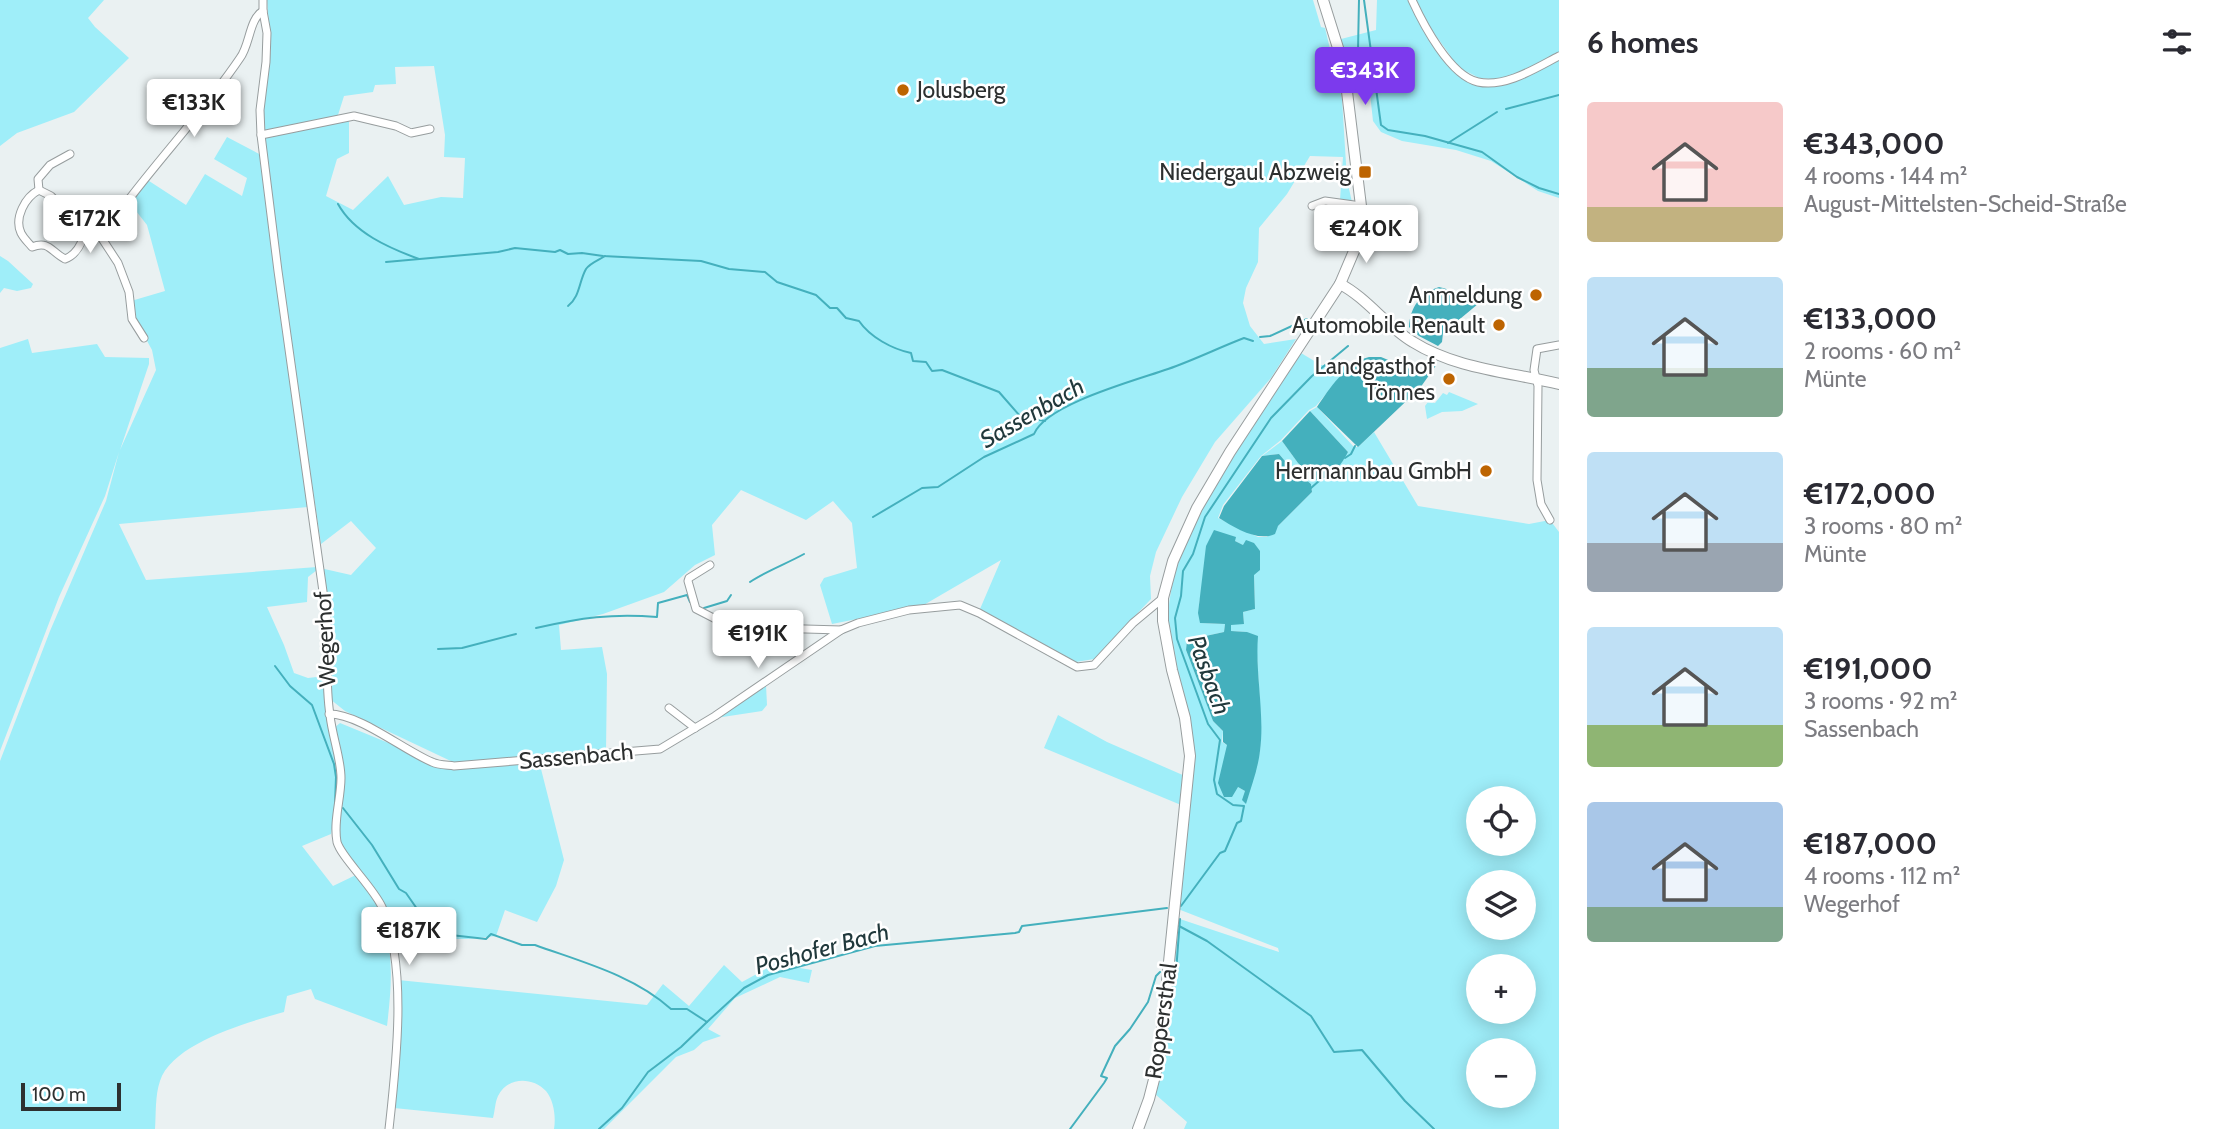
<!DOCTYPE html>
<meta charset="utf-8">
<style>
body{margin:0;font-family:Cabin,sans-serif;background:#f2f2f3;color:#2b2b33;height:100vh;display:flex;flex-direction:column;font-size:26px;white-space:nowrap}
*{box-sizing:border-box;margin:0}
p{font-size:23px;color:#7c7c81}
.icon{flex:none;width:38px;height:38px;fill:none;stroke:currentColor;stroke-width:2;stroke-linecap:round;stroke-linejoin:round}
.map{position:relative;flex:1;overflow:hidden}
.drawer{display:flex;flex-direction:column;background:#fff;width:665px}
.drawer>*{flex:none}
.tools{position:absolute;left:1466px;top:786px;display:grid;gap:14px}
.tools a{display:grid;place-items:center;width:70px;height:70px;border-radius:50%;background:#fff;box-shadow:0 4px 18px #0003;font-size:35px}
.scale{position:absolute;left:21px;bottom:18px;width:100px;box-sizing:border-box;padding-left:7px;border:4px solid #2d3030;border-top:0;font-size:19px;line-height:24px;white-space:nowrap;color:#2d3030;-webkit-text-stroke:5px #fff;paint-order:stroke}
.price{position:absolute;translate:-50% -60px;padding:0 16px;border-radius:7px;background:#fff;color:#222;font-size:23px;line-height:46px;filter:drop-shadow(0 2px 4px #0008)}
.price::after{content:'';position:absolute;left:50%;top:42px;width:21px;height:16px;margin-left:-10px;background:inherit;clip-path:polygon(0 0,100% 0,50% 100%)}
.price.on{background:#7c3aed;color:#fff}
ul{padding:0;list-style:none}
li{display:flex;align-items:center;gap:21px;height:175px;padding:0 28px}
li span{display:grid;place-items:center;flex:none;width:196px;height:140px;border-radius:7px;color:#555}
li>.icon{margin-inline-start:auto}
span .icon{width:84px;height:84px;fill:#fffc;stroke-width:1}
li b{font-size:30px}
h2{display:flex;justify-content:space-between;align-items:center;height:84px;padding:0 28px;font-size:30px}
main{display:flex;flex:1;min-height:0}
.map>svg:first-child{display:block}
</style>
<main>
<div class="map">
<svg width="1559" height="1129" viewBox="0 0 1559 1129">
<rect width="100%" height="100%" fill="#eaf1f2"/>
<!-- green -->
<g fill="#9feef9" fill-rule="evenodd">
<path d="M0,0h104l-16,18 7,9 34,31 -55,54 -57,21 -17,13z"/>
<path d="M267,0h1046l8,27 4,1 17,71 5,81 5,22 -12,-2 3,-43 -33,-1 -23,38 -28,34 -1,34 -12,26 -3,15 7,23 14,18 32,-5 -25,39 -56,64 -33,55 -26,55 -6,24 1,23 -57,60 -18,3 -96,-53 21,-49 -79,46 -90,18 -12,-39 4,-7 33,-10 -5,-45 -19,-22 -27,19 -65,-30 -29,35 3,30 -20,10 -31,27 -61,22 -44,11 2,25 41,-3 5,27 -1,77 -151,12 -110,-52 -15,-12 -4,-24c-5,32 6,62 11,93 3,22 -2,44 -6,66l-29,12 31,40 25,-12c37,49 36,94 29,152l-72,-27 -4,-10 -24,7 -3,16c-35,10 -112,31 -124,69 -5,14 -4,33 -5,48h-155v-368l50,-130 56,-130 13,-49 -14,44 -46,101 -59,154v-403l28,-9 4,14 65,-9 8,13 44,1v6l-29,86 36,-80 -4,-20 -18,-33 -3,-16 34,-10 -18,-66 -18,-23 17,-23 40,26 19,-31 37,22 5,-18 -33,-19 13,-22 34,18 15,124 32,228 -189,17 27,56 171,-13v3l-9,7 -1,25 -40,5 17,38 10,28 14,5 17,-2 3,-33 -8,-75 31,7 25,-27 -25,-27 -30,23 -39,-261 -17,-143 -2,-41 8,-49zM434,66l11,69 -1,22 21,1 -2,40 -22,-1 -37,8 -16,-29 -35,34 -27,-14 11,-37 12,-6v-37l-11,-1 6,-19 29,-4 2,-7 21,-1 -1,-17z"/>
<path d="M1377,0h33l19,33 23,25 -31,-43 -7,-15h145v52l-54,28 -26,-2 -13,-7c31,24 64,-2 93,-18v145l-21,-7 -47,-30 -35,-11 -54,-9 -21,-9 -8,-11 -6,-55h-19l-7,-27 35,-9z"/>
<path d="M0,256l8,5 25,23 -2,4 -14,3 -13,-3 -4,5z"/>
<path d="M1301,353l20,12 28,1 -33,40 -7,4 -28,30 -20,16 -38,49 -5,13 40,19h9l45,-45 -1,-8 -21,-17 -11,-13 -17,2 20,-15 16,22 18,17 9,-1 23,-27 -38,-41 7,-4 37,40h4l16,-15 44,74 111,18 21,-4 9,12v597h-375l3,-7 -32,-28c16,-57 17,-117 22,-176l102,34 -1,-4 -100,-39 15,-134 -25,-153c1,-92 82,-194 133,-269zM1235,541l8,4 11,29 1,35 -12,3 1,12h-13l-1,7 17,1 10,23 4,67 -1,29 -15,40 -7,-4 -11,-42 -5,-3 1,-11 -10,-10 -27,-71 1,-10 37,-8 1,-8 -24,-1c-10,-32 17,-57 34,-82zM1479,798h45v46h-45zM1479,882h45v46h-45zM1479,966h45v46h-45zM1479,1050h45v46h-45z"/>
<path d="M1449,392l29,12 -16,7 -20,1 -15,7 -2,-13 3,-4 7,1 8,-10 4,2z"/>
<path d="M766,685l1,20 -5,6 -46,7z"/>
<path d="M1058,715l49,27 78,34 -4,29 -137,-57z"/>
<path d="M340,723l51,21 35,18 21,6 92,-7 25,99 -8,26 -19,36 -32,-12 -9,26 -28,3h-26l-6,-9 -40,21 -22,-63 -31,-38 -3,-7 -2,-10 6,-51 -10,-54z"/>
<path d="M775,964l37,6 -3,13 -29,-6 -45,21 -27,31 13,7 -18,6 -9,8 -18,7 -72,72h-50c2,-12 0,-28 -8,-38 -14,-15 -39,-14 -48,5 -3,6 -3,15 -5,22l-99,-10 4,-128 249,25 16,-21 26,22 35,-41 18,17z"/>
</g>
<!-- water -->
<g fill="#44b0bd">
<path d="M1439,287c14,2 24,14 39,17l-35,29 -1,9 -4,4 -19,-10 -10,-9c1,-19 11,-34 30,-40z"/>
<path d="M1369,357h12l41,17 10,-12 5,2 -17,24 -62,59 -41,-40c12,-18 30,-45 52,-50z"/>
<path d="M1310,411l38,41c-7,13 -16,27 -32,28l-18,-17 -16,-22z"/>
<path d="M1279,454l11,13 21,17 1,8 -34,34 -3,8c-17,8 -40,-6 -56,-16l5,-12 38,-50z"/>
<path d="M1214,530l22,7 -1,4 8,4 3,-5 8,3 6,8v19l-6,5 1,34 -12,3 1,12 -13,1v6l16,1 11,4c-3,38 7,77 2,115 -2,18 -9,36 -14,53l-4,-4 3,-9 -7,-4 -6,10h-8l-6,-14 9,-38 -4,-3v-11l-10,-10 -27,-71 1,-10 37,-8 1,-8 -25,-1 -2,-10 8,-67z"/>
</g>
<g fill="none" stroke-linecap="round" stroke-linejoin="round">
<!-- stream -->
<g stroke="#44b0bd" stroke-width="2">
<path d="M1364,0l17,125 7,5 37,6 57,16 35,25 22,11 20,6"/>
<path d="M1358,50l1,-50"/>
<path d="M1506,109l53,-14"/>
<path d="M1448,143l49,-31"/>
<path d="M338,204c16,29 51,44 81,55"/>
<path d="M386,262l112,-10 17,-4 40,4 5,-2 8,4 14,-1 21,3 98,5 28,8 36,3 12,10 39,13 14,13h7l9,10 13,3c11,16 33,28 52,32l2,8 13,1 6,9 10,-1 57,22 21,24 25,5"/>
<path d="M568,306c12,-9 11,-25 18,-37 4,-6 13,-9 19,-13"/>
<path d="M1260,337l10,-1 37,-17"/>
<path d="M1345,458l6,-4 4,-8"/>
<path d="M1311,488l9,-8"/>
<path d="M873,517l49,-29 16,-1 46,-30 50,-23c12,-30 103,-54 134,-65 26,-9 50,-21 76,-31l9,3"/>
<path d="M750,582c16,-11 36,-18 54,-28"/>
<path d="M704,608l23,-7 4,-6"/>
<path d="M536,628c44,-10 76,-15 121,-11l1,-14 29,-8 3,7"/>
<path d="M438,649l24,-1 54,-14"/>
<path d="M275,666l15,20 22,19 22,59 2,13 -1,27"/>
<path d="M343,808l29,37 27,44 7,4 25,36"/>
<path d="M1181,906l39,-53 5,-2 12,-28 4,-2 3,-15 -11,-1 -16,-11 -3,-14 6,-40 -12,-16 -31,-85 -2,-21 6,-22 2,-25 10,-17 12,-37 66,-99 41,-42 36,-30"/>
<path d="M1179,926l28,15 104,75 23,36 28,-2 43,51 29,28"/>
<path d="M433,933l53,6 5,-5 31,11h13c47,17 98,30 136,64h16l20,13 37,-34 24,-13 107,-29 140,-13 4,-1 3,-6 145,-18"/>
<path d="M1176,972l4,-53"/>
<path d="M599,1129l23,-21 26,-36 33,-25 26,-25"/>
<path d="M1070,1129l34,-46 3,-5 -6,-2 14,-30 15,-17 18,-27 8,-26 4,-4"/>
</g>
<!-- street casing -->
<g stroke="#979d9e" stroke-width="9">
<g id="street">
<path d="M263,0v11l4,22 -1,29 -6,48 1,25 17,136 49,349c1,32 -2,63 3,95 2,21 11,43 11,63 0,21 -8,43 -4,64 4,15 36,45 45,65 26,59 14,159 7,222"/>
<path d="M1412,0c11,24 38,76 66,82 27,6 58,-14 81,-26"/>
<path d="M261,135l93,-19 42,10 15,7 19,-4"/>
<path d="M39,190l-1,-11 12,-14 20,-11"/>
<path d="M1312,206l13,-5 36,5"/>
<path d="M64,209l-13,-13 -12,-6c-14,7 -25,28 -18,43 3,6 7,9 11,14 17,-7 19,5 33,12 16,-6 21,-27 22,-44l37,-13 6,-4c36,-47 77,-91 110,-140 10,-13 9,-39 23,-47"/>
<path d="M86,225l15,12 17,26 11,29 3,27 12,19"/>
<path d="M1550,520l-9,-16 -4,-24 1,-94 -4,-16 3,-21 22,-4"/>
<path d="M710,565l-21,13 -1,3 8,28 35,18 13,2 26,-1 71,2"/>
<path d="M669,708l26,20"/>
<path d="M329,714c31,0 74,36 103,48 6,3 15,3 22,4l206,-17 55,-33 126,-86 17,-7 51,-13 51,-5 19,8 98,54 17,-2 39,-42 30,-25"/>
</g>
</g>
<!-- secondary casing -->
<g stroke="#979d9e" stroke-width="12">
<g id="secondary">
<path d="M1340,284c27,14 46,42 73,58 43,27 97,30 146,42"/>
<path d="M1138,1129l11,-30 10,-39 31,-304 -5,-38 -13,-48 -9,-49v-23l10,-37 24,-53 33,-56 110,-168 17,-40 4,-38 -17,-139 -21,-67"/>
</g>
</g>
<!-- street -->
<use href="#street" stroke="#fff" stroke-width="7"/>
<!-- secondary -->
<use href="#secondary" stroke="#fff" stroke-width="10"/>
</g>
<!-- markers -->
<g fill="#bd6401" stroke="#fff" stroke-width="2.5">
<circle cx="903" cy="90" r="7"/>
<rect x="1358" y="165" width="14" height="14" rx="3.5"/>
<circle cx="1536" cy="295" r="7"/>
<circle cx="1499" cy="325" r="7"/>
<circle cx="1449" cy="379" r="7"/>
<circle cx="1486" cy="471" r="7"/>
</g>
<g text-anchor="middle" stroke-width="5" stroke-linejoin="round" paint-order="stroke">
<!-- poi labels -->
<g font-size="23" fill="#2d3030" stroke="#fff" text-anchor="end">
<text x="917" y="98" text-anchor="start">Jolusberg</text>
<text x="1351" y="180">Niedergaul Abzweig</text>
<text x="1522" y="303">Anmeldung</text>
<text x="1485" y="333">Automobile Renault</text>
<text x="1435" y="374">Landgasthof<tspan x="1435" dy="26">Tönnes</tspan></text>
<text x="1472" y="479">Hermannbau GmbH</text>
</g>
<!-- street labels -->
<g font-size="23" fill="#2d3030" stroke="#fff">
<text transform="translate(325 639) rotate(-93)" y="8">Wegerhof</text>
<text transform="translate(576 756) rotate(-5)" y="8">Sassenbach</text>
<text transform="translate(1161 1021) rotate(-82)" y="8">Roppersthal</text>
</g>
<!-- water labels -->
<g font-size="24" font-style="italic" fill="#21393c" stroke="#fff">
<text transform="translate(1032 413) rotate(-30)" y="8">Sassenbach</text>
<text transform="translate(1209 675) rotate(70)" y="8">Pasbach</text>
<text transform="translate(822 949) rotate(-15)" y="8">Poshofer Bach</text>
</g>
</g>
</svg>
<div class="tools">
<a><svg class="icon" aria-label="locate" viewBox="0 0 24 24"><circle cx="12" cy="12" r="6"/><path d="M12 2v4M12 18v4M2 12h4M18 12h4"/></svg></a>
<a><svg class="icon" aria-label="layers" viewBox="0 0 24 24"><path d="M12 4l9 5-9 5-9-5zM3 14l9 5 9-5"/></svg></a>
<a>+</a>
<a>−</a>
</div>
<div class="scale">100 m</div>
<b class="price on" style="left:1365px;top:107px">€343K</b>
<b class="price" style="left:194px;top:139px">€133K</b>
<b class="price" style="left:90px;top:255px">€172K</b>
<b class="price" style="left:1366px;top:265px">€240K</b>
<b class="price" style="left:758px;top:670px">€191K</b>
<b class="price" style="left:409px;top:967px">€187K</b>
</div>
<section class="drawer">
<h2>6 homes<svg class="icon" aria-label="filters" viewBox="0 0 24 24"><path d="M4 7h16M4 17h16"/><circle cx="9" cy="7" r="2"/><circle cx="15" cy="17" r="2"/></svg></h2>
<ul>
<li><span style="background:linear-gradient(#f6c9c9 75%,#c2b280 0)"><svg class="icon" aria-label="home" viewBox="0 0 24 24"><path d="M3 11l9-7 9 7M6 9v11h12V9"/></svg></span><div><b>€343,000</b><p>4 rooms · 144 m²</p><p>August-Mittelsten-Scheid-Straße</p></div></li>
<li><span style="background:linear-gradient(#bfe0f5 65%,#7fa58c 0)"><svg class="icon" aria-label="home" viewBox="0 0 24 24"><path d="M3 11l9-7 9 7M6 9v11h12V9"/></svg></span><div><b>€133,000</b><p>2 rooms · 60 m²</p><p>Münte</p></div></li>
<li><span style="background:linear-gradient(#bfe0f5 65%,#9aa5b1 0)"><svg class="icon" aria-label="home" viewBox="0 0 24 24"><path d="M3 11l9-7 9 7M6 9v11h12V9"/></svg></span><div><b>€172,000</b><p>3 rooms · 80 m²</p><p>Münte</p></div></li>
<li><span style="background:linear-gradient(#bfe0f5 70%,#8fb573 0)"><svg class="icon" aria-label="home" viewBox="0 0 24 24"><path d="M3 11l9-7 9 7M6 9v11h12V9"/></svg></span><div><b>€191,000</b><p>3 rooms · 92 m²</p><p>Sassenbach</p></div></li>
<li><span style="background:linear-gradient(#a9c7e8 75%,#7fa58c 0)"><svg class="icon" aria-label="home" viewBox="0 0 24 24"><path d="M3 11l9-7 9 7M6 9v11h12V9"/></svg></span><div><b>€187,000</b><p>4 rooms · 112 m²</p><p>Wegerhof</p></div></li>
</ul>
</section>
</main>
